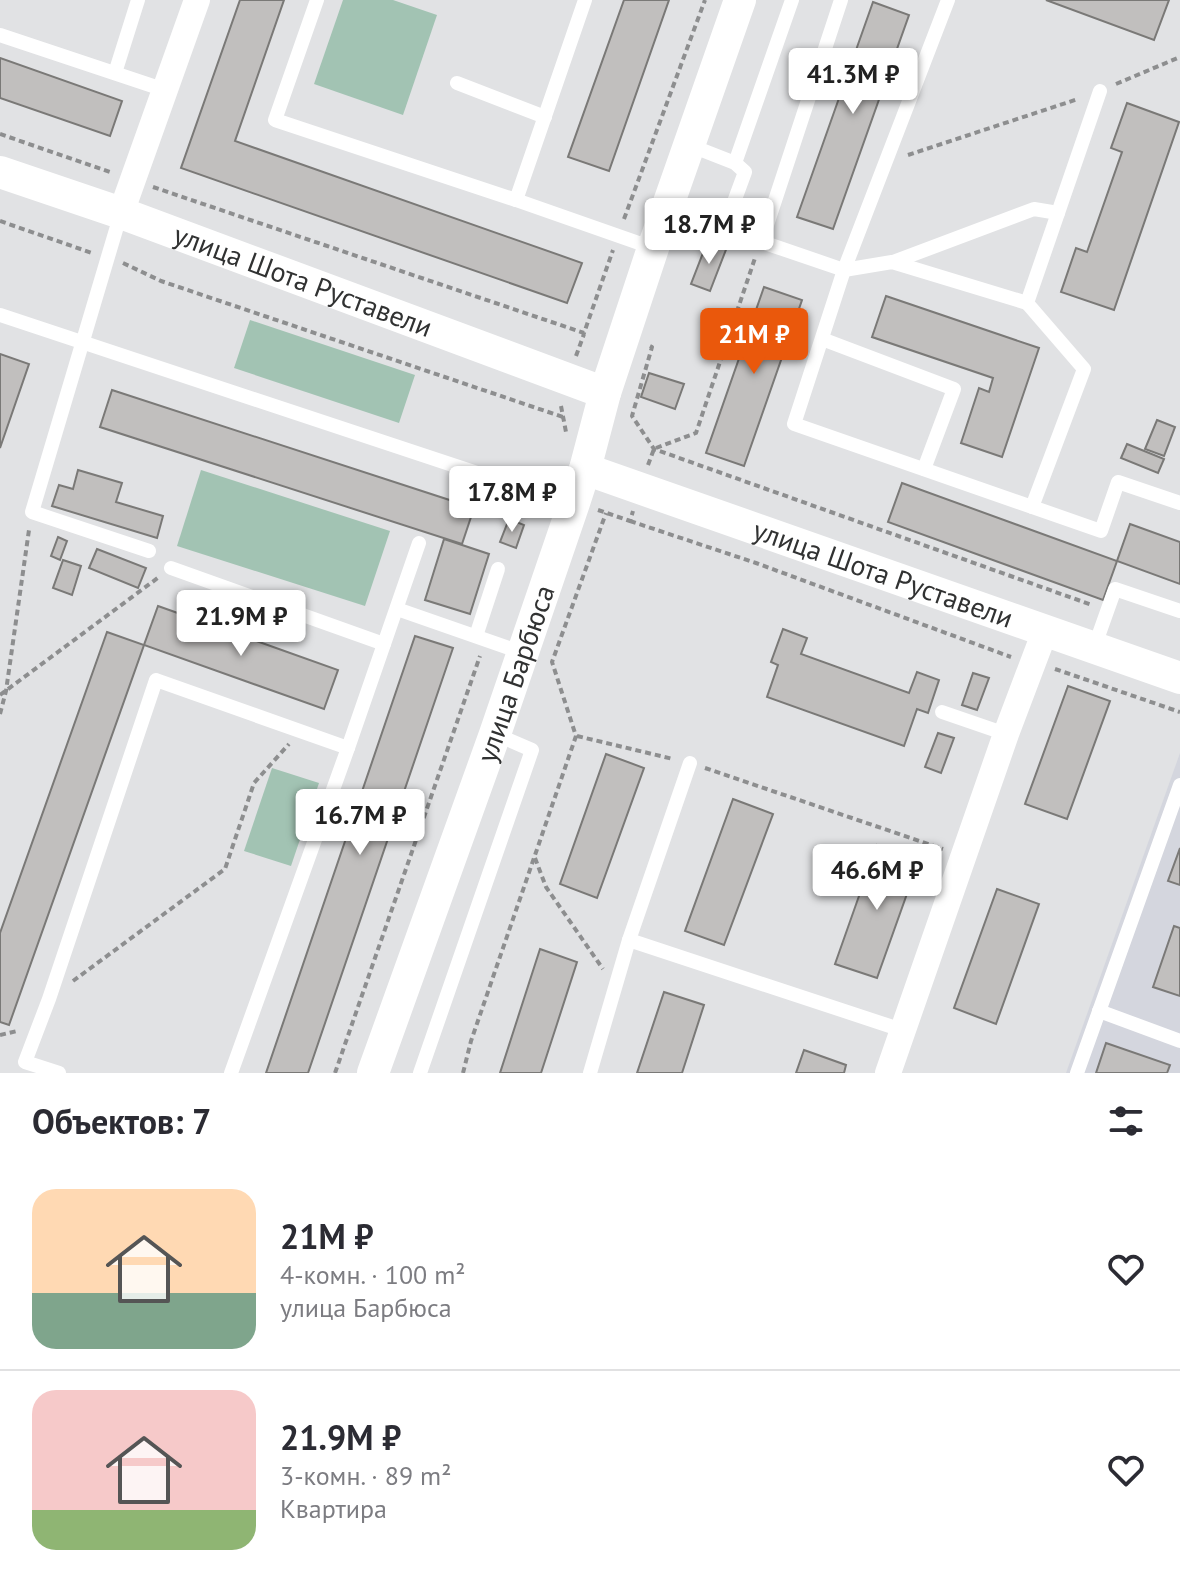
<!DOCTYPE html>
<html lang="ru">
<meta charset="utf-8">
<style>
body{margin:0;font-family:"PT Sans",sans-serif;background:#f7f7f7;color:#2b2b33;height:100vh;display:flex;flex-direction:column;font-size:30px;white-space:nowrap}
*{box-sizing:border-box;margin:0}
p{font-size:26px;color:#7c7c81}
.icon{flex:none;width:44px;height:44px;fill:none;stroke:currentColor;stroke-width:2;stroke-linecap:round;stroke-linejoin:round}
.map{position:relative;height:1073px;overflow:hidden}
.drawer{display:flex;flex-direction:column;background:#fff;flex:1}
.drawer>*{flex:none}
.price{position:absolute;translate:-50% -68px;padding:0 18px;border-radius:8px;background:#fff;color:#222;font-size:26px;line-height:52px;filter:drop-shadow(0 2px 4px #0008)}
.price::after{content:'';position:absolute;left:50%;top:48px;width:24px;height:18px;margin-left:-12px;background:inherit;clip-path:polygon(0 0,100% 0,50% 100%)}
.price.active{background:#ea580c;color:#fff}
ul{padding:0;list-style:none}
li{display:flex;align-items:center;gap:24px;height:200px;padding:0 32px}
li+li{border-top:2px solid #e1e1e2}
li span{display:grid;place-items:center;flex:none;width:224px;height:160px;border-radius:24px;color:#555}
li>.icon{margin-inline-start:auto}
span .icon{width:96px;height:96px;fill:#fffc;stroke-width:1}
li b{font-size:34px}
h2{display:flex;justify-content:space-between;align-items:center;height:96px;padding:0 32px;font-size:34px}
.map>svg:first-child{display:block}
</style>
<div class="map">
<svg width="1180" height="1073" viewBox="0 0 1180 1073">
<rect width="100%" height="100%" fill="#e1e2e4"/>
<!-- built -->
<path fill="#d4d6de" d="M1180,753v320h-114z"/>
<!-- green -->
<g fill="#a2c3b3">
<path d="M343,0h50l44,15 -34,100 -89,-31z"/>
<path d="M250,320l165,55 -16,48 -165,-55z"/>
<path d="M201,470l189,61 -25,75 -188,-60z"/>
<path d="M272,768l47,15 -28,83 -47,-15z"/>
</g>
<!-- building -->
<g fill="#c1bfbe" stroke="#7a7977" stroke-width="2">
<path d="M240,0h44l-49,141 347,122 -15,40 -386,-135z"/>
<path d="M624,0h45l-60,171 -41,-14z"/>
<path d="M1046,0h123l-15,40z"/>
<path d="M873,2l36,13 -76,214 -36,-12z"/>
<path d="M0,58l122,43 -12,35 -110,-38z"/>
<path d="M1127,103l52,19 -65,188 -53,-18 15,-44 11,4 35,-100 -11,-4z"/>
<path d="M708,240l19,7 -17,44 -19,-7z"/>
<path d="M764,287l38,13 -58,166 -38,-13z"/>
<path d="M886,296l153,52 -37,109 -41,-14 18,-55 10,4 4,-14 -121,-41z"/>
<path d="M0,354l29,10 -29,84z"/>
<path d="M649,373l35,11 -9,25 -34,-12z"/>
<path d="M112,390l362,118 -12,36 -362,-117z"/>
<path d="M1157,420l18,7 -11,29 -19,-7z"/>
<path d="M1127,444l37,15 -6,14 -37,-15z"/>
<path d="M78,470l44,13 -6,19 47,14 -6,22 -105,-32 7,-21 14,4z"/>
<path d="M902,483l215,78 -14,39 -215,-78z"/>
<path d="M509,519l15,6 -8,23 -16,-6z"/>
<path d="M1130,524l50,18v42l-63,-23z"/>
<path d="M58,537l9,4 -7,19 -9,-4z"/>
<path d="M444,539l45,15 -19,60 -45,-14z"/>
<path d="M97,549l49,19 -8,20 -49,-20z"/>
<path d="M63,560l18,6 -9,29 -19,-7z"/>
<path d="M158,606l180,64 -14,39 -180,-64z"/>
<path d="M783,629l24,9 -6,16 108,39 8,-21 22,8 -11,33 -11,-4 -13,37 -137,-49 11,-32 -7,-3z"/>
<path d="M107,632l37,13 -135,380 -9,-3v-89z"/>
<path d="M415,636l38,12 -145,425h-42z"/>
<path d="M973,673l16,5 -12,32 -15,-5z"/>
<path d="M1068,686l42,15 -43,118 -42,-15z"/>
<path d="M938,733l16,5 -13,35 -16,-6z"/>
<path d="M606,754l38,14 -47,130 -37,-14z"/>
<path d="M733,799l40,15 -49,131 -39,-14z"/>
<path d="M877,845l42,15 -42,118 -42,-14z"/>
<path d="M1180,848v37l-12,-4z"/>
<path d="M997,889l42,15 -43,120 -42,-16z"/>
<path d="M1174,926l6,2v68l-27,-9z"/>
<path d="M540,949l37,13 -20,62 -16,49h-41z"/>
<path d="M664,992l40,13 -22,68h-45z"/>
<path d="M1106,1043l64,22 -3,8h-71z"/>
<path d="M804,1050l42,15 -2,8h-48z"/>
</g>
<g fill="none" stroke-linecap="round" stroke-linejoin="round">
<!-- path -->
<g stroke="#8d8e8f" stroke-width="4" stroke-dasharray="6 4" stroke-linecap="butt">
<path d="M1116,84l64,-27"/>
<path d="M0,134l110,38"/>
<path d="M908,155l170,-56"/>
<path d="M153,187l431,146 29,-83"/>
<path d="M624,219l81,-219"/>
<path d="M0,221l92,32"/>
<path d="M123,263l38,18 402,136"/>
<path d="M650,346l2,1 -20,69 22,33 438,156"/>
<path d="M576,356l8,-22"/>
<path d="M561,406l5,26"/>
<path d="M656,448l40,-15 59,-175"/>
<path d="M648,465l6,-16"/>
<path d="M521,487l30,9"/>
<path d="M598,510l32,11 3,-10"/>
<path d="M630,521l126,42 255,94"/>
<path d="M1055,669l125,43"/>
<path d="M0,695l159,-118"/>
<path d="M0,714l6,-23 23,-161"/>
<path d="M577,736l96,23"/>
<path d="M705,768l238,81"/>
<path d="M535,858l11,29 57,82"/>
<path d="M73,981l152,-112 29,-86 35,-39"/>
<path d="M0,1035l17,-4"/>
<path d="M335,1073l145,-417"/>
<path d="M463,1073l8,-32 105,-305 -24,-74 54,-149"/>
</g>
<!-- service -->
<g stroke="#fff" stroke-width="14">
<path d="M317,0l-42,120 241,80 69,-200"/>
<path d="M948,0l-104,270 -50,154 307,107 17,-49 62,21"/>
<path d="M0,35l165,55"/>
<path d="M115,73l23,-73"/>
<path d="M457,83l88,34"/>
<path d="M689,145l46,18 10,9 -21,57 120,41 48,-8 135,41"/>
<path d="M735,163l57,-163"/>
<path d="M516,200l137,48"/>
<path d="M121,213l-89,299 117,39"/>
<path d="M761,243l80,-243"/>
<path d="M893,262l141,-53 24,4"/>
<path d="M0,315l504,167"/>
<path d="M822,339l132,50 -30,80"/>
<path d="M1032,507l52,-138 -57,-66 73,-212"/>
<path d="M171,568l213,76"/>
<path d="M397,609l126,44"/>
<path d="M476,636l22,-67"/>
<path d="M1094,648l21,-59 65,22"/>
<path d="M942,712l64,22"/>
<path d="M629,940l273,90"/>
<path d="M1099,1011l81,30"/>
<path d="M59,1073l-34,-11 24,-63 107,-319 192,68"/>
<path d="M231,1073l117,-325 71,-205"/>
<path d="M420,1073l112,-323 -37,-16"/>
<path d="M590,1073l39,-133 61,-177"/>
<path d="M1077,1073l103,-288"/>
</g>
<!-- minor -->
<g stroke="#fff" stroke-width="26">
<path d="M121,213l76,-213"/>
<path d="M888,1073l118,-339 39,-103"/>
</g>
<!-- tertiary -->
<g stroke="#fff" stroke-width="32">
<path id="s1" d="M0,172l121,41 484,180"/>
<path id="s2" d="M585,469l595,209"/>
<path id="s3" d="M373,1073l122,-339 79,-231 11,-34 20,-76 48,-145 87,-248"/>
</g>
</g>
<g text-anchor="middle" stroke-width="7" stroke-linejoin="round" paint-order="stroke">
<!-- street labels -->
<g font-size="28" fill="#313232" stroke="#e1e2e4">
<text dy="10" stroke="none"><textPath href="#s1" startOffset="322">улица Шота Руставели</textPath></text>
<text dy="10" stroke="none"><textPath href="#s2" startOffset="316">улица Шота Руставели</textPath></text>
<text dy="10" stroke="none"><textPath href="#s3" startOffset="424">улица Барбюса</textPath></text>
</g>
</g>
</svg>
<b class="price" style="left:853px;top:116px">41.3M ₽</b>
<b class="price" style="left:709px;top:266px">18.7M ₽</b>
<b class="price active" style="left:754px;top:376px">21M ₽</b>
<b class="price" style="left:512px;top:534px">17.8M ₽</b>
<b class="price" style="left:241px;top:658px">21.9M ₽</b>
<b class="price" style="left:360px;top:857px">16.7M ₽</b>
<b class="price" style="left:877px;top:912px">46.6M ₽</b>
</div>
<section class="drawer">
<h2>Объектов: 7<svg class="icon" aria-label="filters" viewBox="0 0 24 24"><path d="M4 7h16M4 17h16"/><circle cx="9" cy="7" r="2"/><circle cx="15" cy="17" r="2"/></svg></h2>
<ul>
<li><span style="background:linear-gradient(#ffd9b3 65%,#7fa58c 0)"><svg class="icon" aria-label="home" viewBox="0 0 24 24"><path d="M3 11l9-7 9 7M6 9v11h12V9"/></svg></span><div><b>21M ₽</b><p>4-комн. · 100 m²</p><p>улица Барбюса</p></div><svg class="icon" aria-label="heart" viewBox="0 0 24 24"><path d="M12 20l-8-8c-3-5 5-10 8-4 3-6 11-1 8 4z"/></svg></li>
<li><span style="background:linear-gradient(#f6c9c9 75%,#8fb573 0)"><svg class="icon" aria-label="home" viewBox="0 0 24 24"><path d="M3 11l9-7 9 7M6 9v11h12V9"/></svg></span><div><b>21.9M ₽</b><p>3-комн. · 89 m²</p><p>Квартира</p></div><svg class="icon" aria-label="heart" viewBox="0 0 24 24"><path d="M12 20l-8-8c-3-5 5-10 8-4 3-6 11-1 8 4z"/></svg></li>
</ul>
</section>
